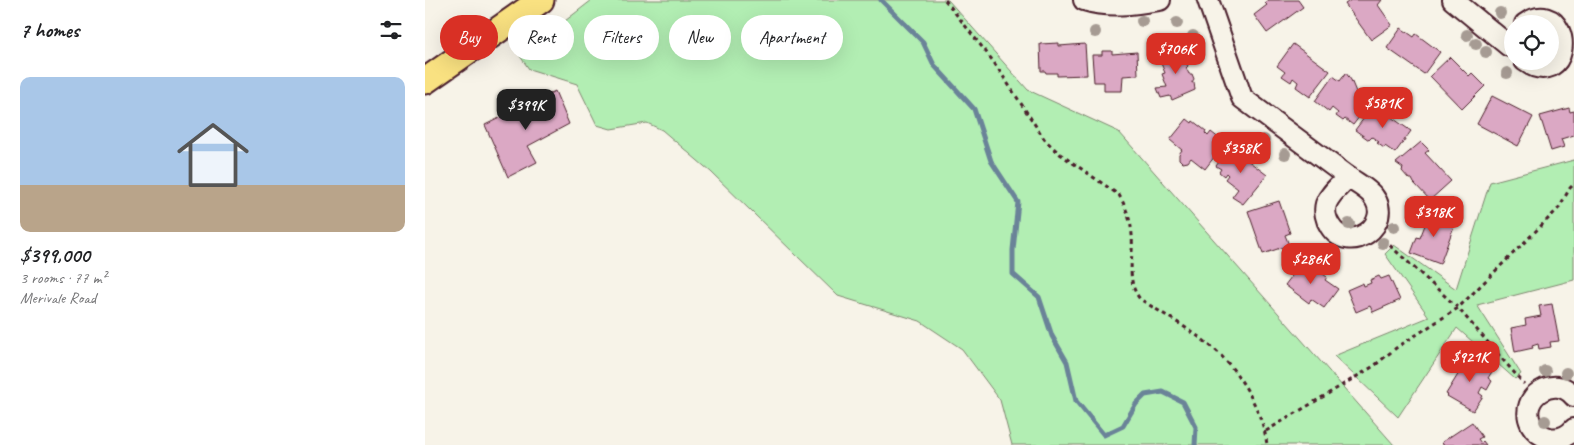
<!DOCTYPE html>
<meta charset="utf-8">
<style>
body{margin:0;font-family:Caveat,sans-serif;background:#f2f2f2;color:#202124;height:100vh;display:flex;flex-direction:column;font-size:19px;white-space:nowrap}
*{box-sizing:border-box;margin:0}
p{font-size:16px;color:#757577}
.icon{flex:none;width:28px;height:28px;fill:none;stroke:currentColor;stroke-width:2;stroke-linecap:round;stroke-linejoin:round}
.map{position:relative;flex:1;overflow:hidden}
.sheet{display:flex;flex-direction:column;background:#fff;width:425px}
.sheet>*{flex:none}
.hud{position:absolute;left:15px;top:15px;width:475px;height:45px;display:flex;gap:10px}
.fabs{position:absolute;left:1079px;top:15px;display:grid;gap:10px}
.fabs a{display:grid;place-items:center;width:55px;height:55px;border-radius:50%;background:#fff;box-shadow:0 5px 20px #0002;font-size:25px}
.price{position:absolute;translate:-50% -42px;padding:0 11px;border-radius:10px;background:#d93025;color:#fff;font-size:16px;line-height:32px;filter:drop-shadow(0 1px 2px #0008)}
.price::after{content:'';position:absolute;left:50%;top:30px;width:15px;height:11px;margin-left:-8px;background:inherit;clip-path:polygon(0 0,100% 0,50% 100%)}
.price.selected{background:#222;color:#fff}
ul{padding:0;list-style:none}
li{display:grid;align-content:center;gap:10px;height:265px;padding:0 20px}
li span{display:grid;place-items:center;height:155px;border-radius:10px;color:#555}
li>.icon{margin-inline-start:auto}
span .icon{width:90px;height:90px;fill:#fffc;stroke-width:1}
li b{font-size:21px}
h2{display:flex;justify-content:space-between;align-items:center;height:60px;padding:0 20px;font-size:21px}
.chip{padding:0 18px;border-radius:22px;background:#fff;box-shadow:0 5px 20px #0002;font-size:18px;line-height:45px}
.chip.selected{background:#d93025;color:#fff}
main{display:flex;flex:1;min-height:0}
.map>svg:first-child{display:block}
</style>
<main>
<section class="sheet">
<h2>7 homes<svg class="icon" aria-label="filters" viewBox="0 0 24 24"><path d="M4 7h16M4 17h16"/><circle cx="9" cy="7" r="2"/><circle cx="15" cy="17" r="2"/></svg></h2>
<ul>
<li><span style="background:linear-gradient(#a9c7e8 70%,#b9a48a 0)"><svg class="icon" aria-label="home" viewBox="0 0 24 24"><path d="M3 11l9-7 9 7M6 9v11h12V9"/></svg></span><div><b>$399,000</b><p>3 rooms · 77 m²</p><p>Merivale Road</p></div></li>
</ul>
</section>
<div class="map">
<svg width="1149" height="445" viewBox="0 0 1149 445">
<rect width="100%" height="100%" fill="#f7f3e8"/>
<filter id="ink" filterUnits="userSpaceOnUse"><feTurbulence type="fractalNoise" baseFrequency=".02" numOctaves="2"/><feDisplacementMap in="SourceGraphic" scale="10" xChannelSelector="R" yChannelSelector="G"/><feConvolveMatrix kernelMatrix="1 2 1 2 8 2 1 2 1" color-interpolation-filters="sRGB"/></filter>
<g filter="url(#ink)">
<!-- green -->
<g fill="#b2eeb3" stroke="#7e866f">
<path d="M167,0h356l80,90 91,42 275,313h-382l-12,-45 -38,-51 -42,-28 -82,-25 -127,-124 -49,-42 -15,-7 -36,6 -14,-4 -20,-41 -48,-15 -9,-13z"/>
<path d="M1149,160v120l-97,25 44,69 -6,5 -58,-51 -59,89 -64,-61 95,-39 -44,-63 9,-9 62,44 34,-107z"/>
</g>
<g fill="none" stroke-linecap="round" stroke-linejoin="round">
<!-- stream -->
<path stroke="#6a8398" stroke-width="5" d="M456,0l42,42 11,23 40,44 17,52 27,41 -5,48v24l26,23 13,39 15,26 9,39 28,34 19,-9 13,-22 9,-9 18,-3 20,10 13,25 -1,18"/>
</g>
<!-- building -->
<g fill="#dba8c4" stroke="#4a1f2b">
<path d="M844,0h29l5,7 -36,26 -13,-18 13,-10 -2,-2z"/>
<path d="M926,0h31l-4,5 14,20 -21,15 -26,-36z"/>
<path d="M976,28l13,9 2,-3 24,18 -16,22 -37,-26z"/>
<path d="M634,43v3l26,-2 2,31 -30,1v-3h-11l-1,-2h-4l-1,-27z"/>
<path d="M868,44l37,27 -20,26 -14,-10 2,-5 -5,-4 -2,4 -9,-6 3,-4 -8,-6z"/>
<path d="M756,48l7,18 -2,2 3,6h3l2,5 -2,3v1l2,-1 1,8 -23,10 -2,-4 -9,2 -4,-10 10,-1 -5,-13 3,-1 -7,-17z"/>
<path d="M677,51h10v3l25,-2 1,23 -15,1 -1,15h-18v-9h-10l-2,-27h10z"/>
<path d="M1025,57l19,19 3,-3 13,13 -23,23 -32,-33z"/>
<path d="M921,73l5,7 5,12 14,11 -17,22 -8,-6 -2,2 -7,-5 2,-3 -6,-5 -3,4 -14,-11 18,-25 7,5z"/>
<path d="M130,91l14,33 -41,22 9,16 -29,15 -23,-52z"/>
<path d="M1067,96l41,21 -15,29 -41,-22z"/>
<path d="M949,105l37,26 -16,22 -10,-7 -1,2 -7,-5 2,-1 -7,-5 -3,3 -14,-10z"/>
<path d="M1144,108l1,4 4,-1v24l-13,4 3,8 -13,4 -11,-35z"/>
<path d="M762,119l5,4 1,-2 13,10 -1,2 3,3 3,-4 14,11 -20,26 -14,-11 -3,4 -5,1 -4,-4v-5l3,-4 -12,-10z"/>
<path d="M996,142l8,8 -4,3 26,28 -21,19 -16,-17 -2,-4h-3l-7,-8 1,-3 -7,-5z"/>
<path d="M805,147l37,28 -24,29 -11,-7 6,-8 -13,-10 3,-4 -2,-2 -2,3 -5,-4 2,-3 -5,-3z"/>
<path d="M854,201l11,32 -5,2 4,10 -26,9 -15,-43z"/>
<path d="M1005,212l26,9 -16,43 -29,-11 6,-16 3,1z"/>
<path d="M879,260l23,17 -2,3 13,9 -14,19 -13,-9 -2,4 -24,-18z"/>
<path d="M954,276l2,3 8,-3 11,24 -27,12 -3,-6 -14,6 -9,-22 16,-7 1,3 7,-3 -1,-3z"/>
<path d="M1127,304l7,37 -9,1 1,5 -12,2 -1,-5 -6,2 1,2 -18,4 -4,-24 15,-3 -1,-6 16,-3 -2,-10z"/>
<path d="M1045,355l23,15 -5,8 4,3 -5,9 -5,-3 -3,6 4,3 -10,15 -26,-15 1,-1 -2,-1z"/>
<path d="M1047,422l10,15 -4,2 3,4 2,-2 3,4h-43l-1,-3z"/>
</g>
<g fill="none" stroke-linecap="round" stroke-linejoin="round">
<!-- minor casing -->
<g stroke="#4a1f2b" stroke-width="24">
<g id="minor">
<path d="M659,0c25,8 51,4 76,0"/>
<path d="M783,0l34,98 106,79"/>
<path d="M1028,0l56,46"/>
<path d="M1100,24c33,-24 49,28 26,42 -9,4 -18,1 -26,-5"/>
<path d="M923,177c8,6 19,11 25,19 22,28 -24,61 -43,30 -4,-6 -6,-15 -4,-22 4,-11 15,-19 22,-27z"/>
<path d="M1149,396c-19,-23 -56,1 -43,28 4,7 10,12 18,14 10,2 19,-2 25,-9"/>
</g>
</g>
<!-- major casing -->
<g stroke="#4a1f2b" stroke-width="29">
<path id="major" d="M0,81l116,-81"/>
</g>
<!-- path -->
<g stroke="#4a1f2b" stroke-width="3" stroke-dasharray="4 4" stroke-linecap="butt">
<path d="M520,0l48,61 52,79 15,14 59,41c7,12 12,26 13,40 2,23 -7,45 8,64 23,15 47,28 68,45 28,21 55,66 59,101"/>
<path d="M959,240l74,68 66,76"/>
<path d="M841,431l108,-65 22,-18 62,-40 100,-99 12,-21 4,-4"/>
</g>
<!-- minor -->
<use href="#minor" stroke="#f7f3e8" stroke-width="20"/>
<!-- major -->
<use href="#major" stroke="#f9e181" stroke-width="25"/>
</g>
<!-- trees -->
<g fill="#a69b93">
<circle cx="1075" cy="13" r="6"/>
<circle cx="717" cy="21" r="6"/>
<circle cx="752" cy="23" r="6"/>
<circle cx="670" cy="32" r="6"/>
<circle cx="1042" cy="35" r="6"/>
<circle cx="768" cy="36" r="6"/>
<circle cx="1051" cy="44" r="6"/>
<circle cx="1061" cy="52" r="6"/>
<circle cx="1082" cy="73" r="6"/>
<circle cx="839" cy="140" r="6"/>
<circle cx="860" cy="154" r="6"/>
<circle cx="924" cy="224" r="6"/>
<circle cx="969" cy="227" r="6"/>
<circle cx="958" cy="243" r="6"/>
<circle cx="1120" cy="371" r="6"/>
<circle cx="1141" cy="373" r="6"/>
<circle cx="1120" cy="421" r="6"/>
</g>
</g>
</svg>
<div class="fabs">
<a><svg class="icon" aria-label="locate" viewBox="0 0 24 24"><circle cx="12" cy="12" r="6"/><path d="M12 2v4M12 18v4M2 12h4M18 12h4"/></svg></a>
</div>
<b class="price" style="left:751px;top:75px">$706K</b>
<b class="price" style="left:958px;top:129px">$581K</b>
<b class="price selected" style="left:101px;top:131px">$399K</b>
<b class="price" style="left:816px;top:174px">$358K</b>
<b class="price" style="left:1009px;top:238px">$318K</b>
<b class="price" style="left:886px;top:285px">$286K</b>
<b class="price" style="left:1045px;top:383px">$921K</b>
<div class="hud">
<a class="chip selected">Buy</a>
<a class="chip">Rent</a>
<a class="chip">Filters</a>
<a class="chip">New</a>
<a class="chip">Apartment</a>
</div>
</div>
</main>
